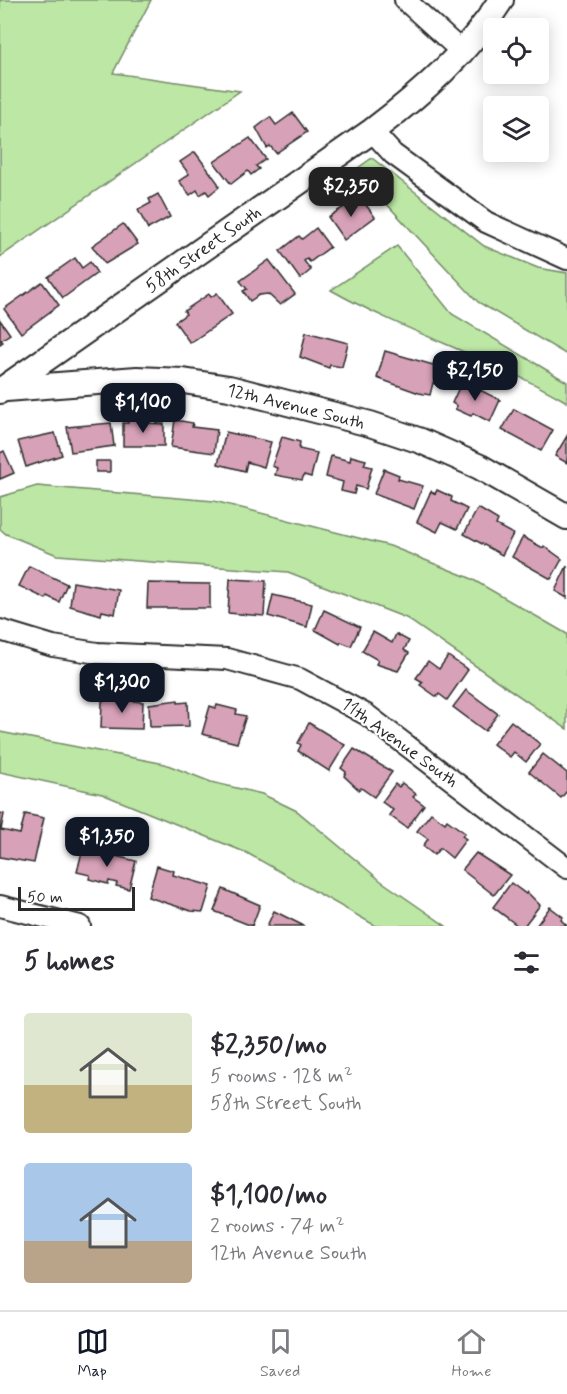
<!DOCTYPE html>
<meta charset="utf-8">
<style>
body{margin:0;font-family:Mynerve,sans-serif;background:#f2f2f3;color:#2b2b33;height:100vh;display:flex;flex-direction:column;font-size:22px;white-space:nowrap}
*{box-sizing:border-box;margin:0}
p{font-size:20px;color:#7c7c81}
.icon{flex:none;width:33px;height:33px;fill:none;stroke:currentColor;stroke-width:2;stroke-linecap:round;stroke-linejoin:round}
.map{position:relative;height:926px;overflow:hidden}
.details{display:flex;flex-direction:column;background:#fff;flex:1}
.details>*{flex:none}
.buttons{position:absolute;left:483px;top:18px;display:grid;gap:12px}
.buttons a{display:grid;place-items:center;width:66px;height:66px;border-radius:6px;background:#fff;box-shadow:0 3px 15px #0003;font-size:30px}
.scale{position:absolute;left:18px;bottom:15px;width:117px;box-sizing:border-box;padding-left:6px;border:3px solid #2b2b2b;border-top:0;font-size:16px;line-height:21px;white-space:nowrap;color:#2b2b2b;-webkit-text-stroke:4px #fff;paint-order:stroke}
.price{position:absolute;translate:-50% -51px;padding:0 14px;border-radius:12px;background:#111827;color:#fff;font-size:20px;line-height:39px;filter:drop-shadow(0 2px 3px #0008)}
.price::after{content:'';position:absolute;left:50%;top:36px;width:18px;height:14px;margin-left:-9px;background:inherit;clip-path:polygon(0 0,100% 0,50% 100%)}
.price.current{background:#222;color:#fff}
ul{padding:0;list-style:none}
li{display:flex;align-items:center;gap:18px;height:150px;padding:0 24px}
li span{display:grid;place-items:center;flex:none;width:168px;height:120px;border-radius:6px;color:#555}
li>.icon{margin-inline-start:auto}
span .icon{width:72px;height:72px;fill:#fffc;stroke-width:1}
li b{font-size:26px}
h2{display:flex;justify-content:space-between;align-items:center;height:72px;padding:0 24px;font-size:26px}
.tabs{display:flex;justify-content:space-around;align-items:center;height:84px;border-top:2px solid #e1e1e2;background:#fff;font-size:16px;color:#7c7c81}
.tabs a{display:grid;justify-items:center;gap:3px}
.tabs .current{color:#111827}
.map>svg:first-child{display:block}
</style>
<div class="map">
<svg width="567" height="926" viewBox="0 0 567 926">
<rect width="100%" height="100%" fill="#fff"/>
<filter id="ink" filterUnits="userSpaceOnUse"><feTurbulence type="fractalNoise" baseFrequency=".0167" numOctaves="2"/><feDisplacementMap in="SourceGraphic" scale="12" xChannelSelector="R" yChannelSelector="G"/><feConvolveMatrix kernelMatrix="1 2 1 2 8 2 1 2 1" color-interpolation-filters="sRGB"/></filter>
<g filter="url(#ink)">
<!-- green -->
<g fill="#bce7a4" stroke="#748968" stroke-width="1.5">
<path d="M0,0h151l-38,73 127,18 -240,166z"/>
<path d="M372,158l112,88 54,22 29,5v82l-89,-53 -123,-132z"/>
<path d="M397,246l55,68 115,68v20c-75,-44 -160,-69 -236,-112z"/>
<path d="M37,486l177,15 176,45 80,32 97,56v95l-161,-111 -118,-46 -231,-17 -51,-21 -6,-5v-32z"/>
<path d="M0,732l165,32 46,18 51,12 35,17 84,70 65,45h-70l-129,-73 -145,-59 -102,-22z"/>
</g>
<!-- building -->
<g fill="#d7a1b8" stroke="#2b2b2b" stroke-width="1.5">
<path d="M293,113l14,19 -31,21 -6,-7 -3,2 -11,-20 14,-11 6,8z"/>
<path d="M250,138l16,21 -10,7 3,3 -8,6 -3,-4 -17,13 -17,-22z"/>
<path d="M195,152l23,31 1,4 -10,8 -3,-4 -6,4 -3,-5 -7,5 -11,-14 10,-7 -9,-12z"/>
<path d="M158,194l12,23 -22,12 -10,-19 13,-7 -2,-4z"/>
<path d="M360,197l15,20 -31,23 -16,-23z"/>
<path d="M123,224l15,20 -33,20 -13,-18z"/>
<path d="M316,228l14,19 -20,15 -3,-3 -3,2 7,9 -11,9 -20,-28 19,-15 3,3z"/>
<path d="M75,258l7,10 8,-6 7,11 -34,25 -15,-21z"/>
<path d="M269,260l26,34 -15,11 -12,-11 -9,1 -9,6 -7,-10 4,-2 -7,-8z"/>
<path d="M42,282l17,23 -38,28 -17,-24z"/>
<path d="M217,293l15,21 -42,29 -15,-21 11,-8 -2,-3 25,-17 2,3z"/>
<path d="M0,320l10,14 -9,6 2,2 -3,2z"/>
<path d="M306,332l42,11 -6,24 -12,-2 -1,3 -29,-11z"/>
<path d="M385,351l62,18 -5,17 -9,-3 -3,12 -11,-2 -42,-15z"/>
<path d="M462,381l38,19 -10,22 -17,-9 -2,3 -16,-7 2,-3 -5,-3z"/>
<path d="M514,409l39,21 -12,21 -39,-21z"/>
<path d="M128,419h18v4l18,1v22h-41v-23h5z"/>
<path d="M175,420l18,3 -1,4 25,3 -3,23 -43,-6z"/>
<path d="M111,423l3,23 -43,6 -4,-25z"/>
<path d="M226,432l45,10 -7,25 -17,-5 -2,9 -27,-7z"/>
<path d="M55,433l7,22 -36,12 -8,-26z"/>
<path d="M567,436v27l-12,-7z"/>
<path d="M282,437l18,5 -1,7 18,4 -6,24 -7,-2 -2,5 -27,-5 2,-7 -5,-2z"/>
<path d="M4,451l10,22 -14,6v-26z"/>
<path d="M331,456l19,5 1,-5 15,4 -2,5 8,2 -6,22 -10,-3 -2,8 -13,-3 2,-9 -17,-5z"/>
<rect x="96" y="461" width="14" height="11"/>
<path d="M384,469l15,6 -1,4 25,7 -9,23 -40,-15z"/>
<path d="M437,490l15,7 -1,4 16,8 -10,20 -15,-7 -5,10 -20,-10 14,-31 4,3z"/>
<path d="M478,508l20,12 -2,5 17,9 -11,21 -38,-21z"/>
<path d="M523,537l20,11 1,-2 18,13 -11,20 -39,-22z"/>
<path d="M29,566l38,18 -8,18 -12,-6 -1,3 -27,-13z"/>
<path d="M567,566v32l-12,-7z"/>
<path d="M230,579l36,2 -2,35 -36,-3z"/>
<path d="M73,582l46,8 -4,24 -13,-3 -1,4 -31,-9z"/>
<path d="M148,583l62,1v24h-63z"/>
<path d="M273,595l39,9 -5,23 -39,-11z"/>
<path d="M324,610l36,17 -9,19 -10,-4 -1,2 -25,-14z"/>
<path d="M373,632l19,11 4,-9 13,7 -5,9 5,3 -11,18 -22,-7 2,-4 -16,-9z"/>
<path d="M448,656l20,14 -21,30 -8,-6 -2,3 -17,-12 3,-3 -7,-4 12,-17 11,8z"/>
<path d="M466,690l32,24 -13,17 -32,-24z"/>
<path d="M109,699l34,3 -1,27 -41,-1 1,-27z"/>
<path d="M178,700v3l10,-1 1,24 -39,1 -1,-23z"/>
<path d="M217,705l20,5 -1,4 10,2 -9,27 -35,-9 8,-28 6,2z"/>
<path d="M511,721l29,23 -14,18 -12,-10 -4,5 -17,-13z"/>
<path d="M309,723l36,22 -16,26 -31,-20 3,-6 -3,-2z"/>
<path d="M354,749l38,23 -18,25 -13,-9 -2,2 -15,-14 2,-4 -5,-4z"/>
<path d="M543,754l24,19v18l-6,7 -32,-26z"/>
<path d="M402,783l14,11 -3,3 11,8 -17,23 -18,-13 4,-5 -11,-8 13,-18 4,3z"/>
<path d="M0,813l4,1 -3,16 19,4 5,-20 19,4 -10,45 -34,-6z"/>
<path d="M431,813l14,10 2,-3 18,13 -3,3 4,3 -14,19 -12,-10 -6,7 -11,-9 5,-7 -11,-8z"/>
<path d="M83,848l53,13 -7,28 -13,-3 1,-3 -8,-2 -1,3 -19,-5 1,-4 -13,-3z"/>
<path d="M476,853l34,22 -16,20 -32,-25z"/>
<path d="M157,866l17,5 -1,4 38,11 -8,26 -12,-1 -43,-14z"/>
<path d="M511,883l15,11 1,-2 13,13 -16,21h-6l-25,-19z"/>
<path d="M223,889l37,16 -8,21 -38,-15z"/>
<path d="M550,907l13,10 -2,3 6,6h-31z"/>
<path d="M274,911l30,15h-37z"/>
</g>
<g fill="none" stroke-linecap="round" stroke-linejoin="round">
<!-- minor casing -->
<g stroke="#2b2b2b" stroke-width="24">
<g id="minor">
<path d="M405,0l56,51"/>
<path d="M372,131l21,23 93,68 81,37"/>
<path d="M0,630l53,16 44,7 130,6 73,20 67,36 200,153"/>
<path d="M0,906l80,20"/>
</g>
</g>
<!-- tertiary casing -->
<g stroke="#2b2b2b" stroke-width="28">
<g id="tertiary">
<path d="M6,389l131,-10 46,2 46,7 141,36 51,17 59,26 87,50"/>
<path d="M0,391l372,-260c49,-37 97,-79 129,-131"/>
</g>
</g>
<!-- minor -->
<use href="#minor" stroke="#fff" stroke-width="20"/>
<!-- tertiary -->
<use href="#tertiary" stroke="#fff" stroke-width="24"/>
</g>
</g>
<g text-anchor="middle" stroke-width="4.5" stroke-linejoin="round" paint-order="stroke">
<!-- street labels -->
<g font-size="18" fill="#2b2b2b" stroke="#fff">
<text transform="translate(203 249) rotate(-35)" y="6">58th Street South</text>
<text transform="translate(296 406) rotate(14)" y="6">12th Avenue South</text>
<text transform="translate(400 742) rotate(36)" y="6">11th Avenue South</text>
</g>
</g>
</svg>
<div class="buttons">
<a><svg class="icon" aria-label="locate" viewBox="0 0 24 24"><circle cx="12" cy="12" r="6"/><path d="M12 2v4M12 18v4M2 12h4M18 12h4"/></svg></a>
<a><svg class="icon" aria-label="layers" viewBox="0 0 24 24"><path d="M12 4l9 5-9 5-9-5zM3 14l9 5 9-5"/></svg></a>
</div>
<div class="scale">50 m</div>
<b class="price current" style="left:351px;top:218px">$2,350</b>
<b class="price" style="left:475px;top:402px">$2,150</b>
<b class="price" style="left:143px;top:434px">$1,100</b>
<b class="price" style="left:122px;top:714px">$1,300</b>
<b class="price" style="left:107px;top:868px">$1,350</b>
</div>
<section class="details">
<h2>5 homes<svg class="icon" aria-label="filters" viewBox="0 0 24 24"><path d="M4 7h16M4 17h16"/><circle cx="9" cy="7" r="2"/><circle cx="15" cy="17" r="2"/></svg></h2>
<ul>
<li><span style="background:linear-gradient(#dfe7d0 60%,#c2b280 0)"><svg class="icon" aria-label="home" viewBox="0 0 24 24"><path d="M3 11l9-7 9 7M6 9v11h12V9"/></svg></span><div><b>$2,350/mo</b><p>5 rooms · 128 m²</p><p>58th Street South</p></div></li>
<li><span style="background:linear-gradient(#a9c7e8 65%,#b9a48a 0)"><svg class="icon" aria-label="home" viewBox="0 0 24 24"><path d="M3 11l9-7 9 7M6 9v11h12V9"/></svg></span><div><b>$1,100/mo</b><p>2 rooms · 74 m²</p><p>12th Avenue South</p></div></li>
</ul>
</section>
<nav class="tabs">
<a class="current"><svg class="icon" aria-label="map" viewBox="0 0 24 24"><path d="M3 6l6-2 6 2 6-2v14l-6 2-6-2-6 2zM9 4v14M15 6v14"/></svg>Map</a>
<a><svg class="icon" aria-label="saved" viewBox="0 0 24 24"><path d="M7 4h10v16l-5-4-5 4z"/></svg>Saved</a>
<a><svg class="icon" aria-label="home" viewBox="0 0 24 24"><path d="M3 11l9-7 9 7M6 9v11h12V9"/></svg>Home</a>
</nav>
